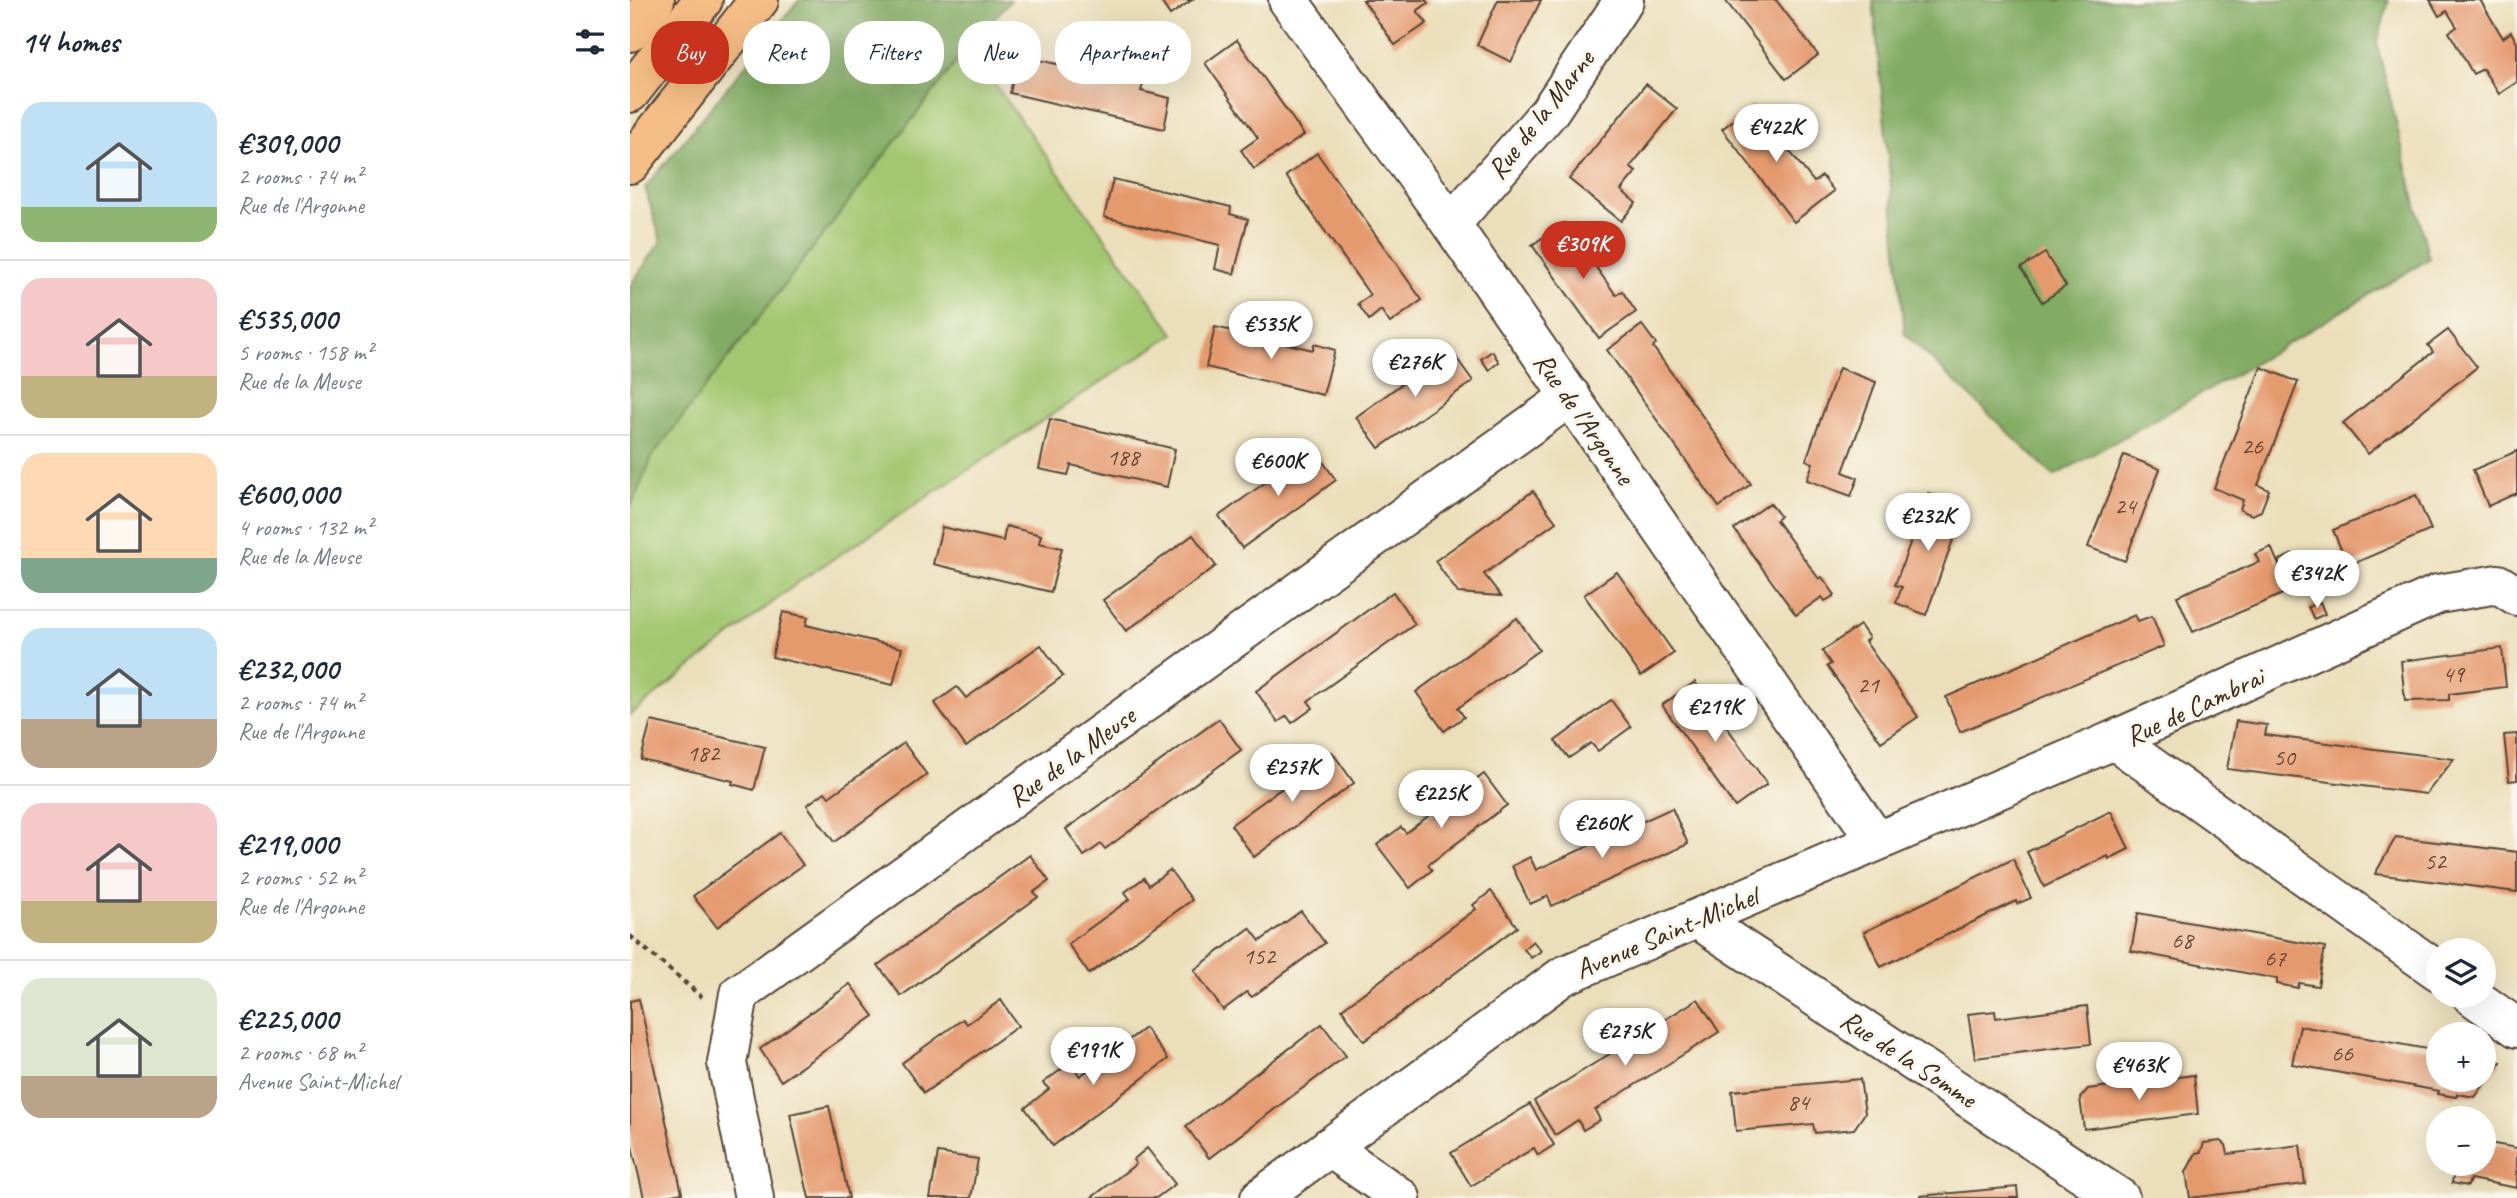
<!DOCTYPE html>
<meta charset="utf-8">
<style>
body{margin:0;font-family:Caveat,sans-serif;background:#f2f2f3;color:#1f2937;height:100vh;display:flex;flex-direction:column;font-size:26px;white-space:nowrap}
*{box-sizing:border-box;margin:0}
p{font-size:23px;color:#747a83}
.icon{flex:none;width:38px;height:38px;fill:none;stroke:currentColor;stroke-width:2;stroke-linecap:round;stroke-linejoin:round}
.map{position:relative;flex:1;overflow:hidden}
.details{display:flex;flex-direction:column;background:#fff;width:630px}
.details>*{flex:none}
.hud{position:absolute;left:21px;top:21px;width:665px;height:63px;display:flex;gap:14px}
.fabs{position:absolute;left:1796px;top:938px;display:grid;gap:14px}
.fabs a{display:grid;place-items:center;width:70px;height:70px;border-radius:50%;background:#fff;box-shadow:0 7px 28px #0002;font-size:35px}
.price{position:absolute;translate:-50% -60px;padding:0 16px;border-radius:24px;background:#fff;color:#222;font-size:23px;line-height:46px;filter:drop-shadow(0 2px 4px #0008)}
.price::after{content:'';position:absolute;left:50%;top:42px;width:21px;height:16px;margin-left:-10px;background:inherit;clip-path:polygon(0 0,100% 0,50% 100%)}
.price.active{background:#c8321e;color:#fff}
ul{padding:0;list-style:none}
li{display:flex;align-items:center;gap:21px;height:175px;padding:0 21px}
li+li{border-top:2px solid #e0e1e3}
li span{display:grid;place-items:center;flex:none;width:196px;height:140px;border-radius:21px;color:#555}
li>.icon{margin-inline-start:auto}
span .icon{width:84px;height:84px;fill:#fffc;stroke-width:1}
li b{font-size:30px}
h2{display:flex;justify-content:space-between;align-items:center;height:84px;padding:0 21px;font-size:30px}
.chip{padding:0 24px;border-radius:28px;background:#fff;box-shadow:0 7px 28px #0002;font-size:24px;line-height:63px}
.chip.active{background:#c8321e;color:#fff}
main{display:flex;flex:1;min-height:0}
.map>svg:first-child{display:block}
</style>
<main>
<section class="details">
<h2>14 homes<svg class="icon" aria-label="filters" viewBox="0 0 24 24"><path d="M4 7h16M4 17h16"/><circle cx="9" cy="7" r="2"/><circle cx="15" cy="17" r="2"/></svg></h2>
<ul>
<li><span style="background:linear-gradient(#bfe0f5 75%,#8fb573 0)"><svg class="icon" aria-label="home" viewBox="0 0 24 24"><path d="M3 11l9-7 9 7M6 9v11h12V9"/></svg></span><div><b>€309,000</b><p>2 rooms · 74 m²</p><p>Rue de l'Argonne</p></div></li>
<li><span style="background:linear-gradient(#f6c9c9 70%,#c2b280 0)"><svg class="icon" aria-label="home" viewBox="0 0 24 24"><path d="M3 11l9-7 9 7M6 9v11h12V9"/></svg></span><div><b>€535,000</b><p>5 rooms · 158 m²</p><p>Rue de la Meuse</p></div></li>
<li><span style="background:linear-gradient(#ffd9b3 75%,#7fa58c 0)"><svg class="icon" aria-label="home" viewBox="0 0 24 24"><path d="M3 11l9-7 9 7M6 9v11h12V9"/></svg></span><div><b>€600,000</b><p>4 rooms · 132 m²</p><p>Rue de la Meuse</p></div></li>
<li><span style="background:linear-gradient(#bfe0f5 65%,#b9a48a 0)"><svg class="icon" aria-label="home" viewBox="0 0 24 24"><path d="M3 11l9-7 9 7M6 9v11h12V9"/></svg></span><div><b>€232,000</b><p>2 rooms · 74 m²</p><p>Rue de l'Argonne</p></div></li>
<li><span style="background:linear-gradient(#f6c9c9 70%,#c2b280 0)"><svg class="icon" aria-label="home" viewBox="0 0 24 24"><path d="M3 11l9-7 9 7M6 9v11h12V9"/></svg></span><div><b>€219,000</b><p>2 rooms · 52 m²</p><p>Rue de l'Argonne</p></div></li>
<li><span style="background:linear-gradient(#dfe7d0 70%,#b9a48a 0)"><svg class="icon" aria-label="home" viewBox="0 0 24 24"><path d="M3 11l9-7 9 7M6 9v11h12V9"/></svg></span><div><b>€225,000</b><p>2 rooms · 68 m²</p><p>Avenue Saint-Michel</p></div></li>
</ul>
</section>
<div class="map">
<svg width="1887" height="1198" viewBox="0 0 1887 1198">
<rect width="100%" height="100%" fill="#fbf7ec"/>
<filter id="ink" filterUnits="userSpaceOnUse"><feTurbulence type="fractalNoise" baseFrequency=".0143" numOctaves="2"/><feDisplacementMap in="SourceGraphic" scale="14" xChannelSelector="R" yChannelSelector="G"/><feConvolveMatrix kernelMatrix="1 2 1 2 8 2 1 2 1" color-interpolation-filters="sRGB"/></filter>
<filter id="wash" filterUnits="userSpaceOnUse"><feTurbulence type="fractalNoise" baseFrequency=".00686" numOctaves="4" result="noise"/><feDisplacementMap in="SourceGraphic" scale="28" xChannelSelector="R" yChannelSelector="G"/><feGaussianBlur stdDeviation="1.57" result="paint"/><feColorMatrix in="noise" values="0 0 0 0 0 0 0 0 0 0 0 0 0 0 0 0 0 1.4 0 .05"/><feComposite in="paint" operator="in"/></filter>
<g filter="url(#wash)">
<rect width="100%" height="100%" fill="#ebdfbb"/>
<!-- green -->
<path fill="#a3c771" stroke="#6f7848" stroke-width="2" d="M338,47l206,287 -373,246 -171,135v-206l23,-54z"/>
<!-- forest -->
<g fill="#82ac63" stroke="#5e6b40" stroke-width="2">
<path d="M169,0h212l-43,47 -315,408 -23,54v-223l31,-45 -16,-53z"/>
<path d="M1243,0h516l-12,44 52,215 -189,113 -186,104 -149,-142z"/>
</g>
<g id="blocks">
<!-- building -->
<g fill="#e59a6e">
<path d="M530,0h32l-22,15z"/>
<path d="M733,0h63l2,3 -11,8 10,12 -32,22z"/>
<path d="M868,0h43l-30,62 -34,-17z"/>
<path d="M1095,0h51l42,55 -32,24z"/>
<path d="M1800,0h50l23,38 8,-6 6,11v39l-18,12 -16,-25 -10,5 -24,-42 8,-5 -10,-16 -8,5z"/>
<path d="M607,40l67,95 -50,34 -13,-19 17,-12 -53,-75z"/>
<path d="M388,55l125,29 -2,7 29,7 -6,31 -154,-36z"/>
<path d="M1016,84l31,25 -47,58 6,5 -15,18 15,13 -15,18 -52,-42z"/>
<path d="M1123,105l61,77 8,-6 12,15 -40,31 -72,-93z"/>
<path d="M687,153l105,147 -32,23 -9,-13 -12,10 -11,-16 12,-9 -84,-119z"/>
<path d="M483,179l118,28 -1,7 18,5 -14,55 -19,-5 5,-24 -116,-28z"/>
<path d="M934,223l52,72 6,-4 14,21 -37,26 -67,-93z"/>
<path d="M1415,253l21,33 -24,16 -21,-34z"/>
<path d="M1012,325l14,19 -3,3 98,137 -32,23 -112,-157z"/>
<path d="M585,327l98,23 1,-6 21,6 -12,45 -117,-28z"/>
<path d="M1818,330l29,37 -109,87 -25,-31 90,-71 -5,-7z"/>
<path d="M820,349l23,32 -94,67 -23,-31z"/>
<path d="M862,351l7,11 -10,8 -8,-11z"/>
<path d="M1631,367l37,15 -40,103 11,5 -8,21 -9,4 -12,-5 3,-10 -29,-12z"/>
<path d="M1209,368l37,14 -33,90 15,6 -7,18 -44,-16 6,-17 -7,-3z"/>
<path d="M420,419l125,30 -8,38 -96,-22 -3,10 -29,-6z"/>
<path d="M683,448l23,32 -94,68 -23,-32z"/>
<path d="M1887,451v42l-29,13 -15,-36z"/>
<path d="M1494,455l36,14 -35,92 -37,-14z"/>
<path d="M903,491l23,31 -72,52 17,22 -43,-3 -23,-32z"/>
<path d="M1298,493l37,13 -39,109 -30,-12 6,-16 -7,-2z"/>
<path d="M1786,495l15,35 -83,36 -15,-36z"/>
<path d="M1140,503l10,13 -4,4 43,59 3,-2 13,18 -10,6 -3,-4 -26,18 -62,-86z"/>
<path d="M376,526l35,9 -2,8 23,5 -11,44 -118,-28 9,-37 61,14z"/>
<path d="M563,535l23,31 -90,65 -23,-31z"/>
<path d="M1641,547l19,44 -97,41 -16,-36 82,-34 -4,-8z"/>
<path d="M1663,554l11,27 -14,6 -12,-26z"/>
<path d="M987,572l57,81 -33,23 -57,-81z"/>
<path d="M763,592l22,32 -107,77 5,7 -21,15 -5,-7 -9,6 -22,-31z"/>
<path d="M1690,602l5,12 -11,5 -6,-12z"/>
<path d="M153,612l25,5 -2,8 96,23 -9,37 -121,-28z"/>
<path d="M1505,615l3,6 14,-5 12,30 -204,86 -14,-35z"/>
<path d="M887,618l22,32 -81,58 6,9 -20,14 -28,-39z"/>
<path d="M1230,625l9,13 -4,3 53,76 -37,25 -54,-76 4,-2 -9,-13z"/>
<path d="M411,645l22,31 -97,71 -31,-44 22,-16 9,11z"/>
<path d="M1872,648l4,39 -57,7v6l-44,1 -4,-40z"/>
<path d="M1065,682l72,102 -32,23 -73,-102z"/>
<path d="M981,700l20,27 -33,24 -7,-8 -22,15 -14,-17z"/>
<path d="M589,719l22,31 -136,99 -4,-5 -17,12 -18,-27z"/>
<path d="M21,721l114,26 -11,43 -22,-6 1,-3 -92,-22z"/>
<path d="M1606,721l31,4 -2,10 189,24 -28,35 -199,-25z"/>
<path d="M1887,734v46l-8,1 -5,-46z"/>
<path d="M274,743l23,32 -93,67 -27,-37 18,-13 4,5z"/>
<path d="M702,752l22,31 -100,74 -23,-32z"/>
<path d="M854,774l23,31 -79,60 4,5 -22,18 -33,-43 24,-18 5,6z"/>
<path d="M1042,808l16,36 -136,62 -4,-10 -18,8 -18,-38 18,-9 6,13z"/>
<path d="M1481,811l18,38 -20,10 -1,-3 -64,31 -17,-35z"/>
<path d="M150,833l23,32 -86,62 -24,-31z"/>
<path d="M1766,837l121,15v40l-142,-18z"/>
<path d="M400,855l19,26 -15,11 4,5 -137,99 -23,-31z"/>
<path d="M1383,859l18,39 -14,6 -1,-3 -135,66 -17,-35z"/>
<path d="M540,870l22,30 -103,74 -21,-30 62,-45 -5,-7 19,-14 5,7z"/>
<path d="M861,891l26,36 -153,114 -22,-32 134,-100 -3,-4z"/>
<path d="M671,911l24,32 -73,54 -5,-5 -24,18 -29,-40 56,-42 10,13z"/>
<path d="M1508,913l187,34 -7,39 -19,-3 -1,5 -21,-4v-5l-146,-28z"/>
<path d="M903,941l8,10 -10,7 -7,-9z"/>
<path d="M220,984l24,32 -93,65 -21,-32z"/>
<path d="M9,999l43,194 -26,5h-12l-14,-60v-137z"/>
<path d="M1068,999l21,33 -124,78 5,10 -17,10 -5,-10 -23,15 -21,-34z"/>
<path d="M371,1000l17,26 -94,67 -22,-30 61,-44 4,5z"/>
<path d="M1457,1006l4,38 -116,14 -7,-44 27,-3 1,7z"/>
<path d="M692,1024l24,32 -137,102 -23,-32z"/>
<path d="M1670,1026l138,25v29h45v-21l18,3 -26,35 -18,-3 -1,3 -18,-3 1,-3 -147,-27z"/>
<path d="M515,1028l23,31 -115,87 -28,-38 24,-19 -6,-6 27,-20 10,13z"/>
<path d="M1564,1075l4,39 -114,15 -4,-31 8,-9z"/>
<path d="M1230,1079l5,34 -11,16 -39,4 -2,-9 -77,7 -4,-40z"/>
<path d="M900,1104l24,41 -16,10 -4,-7 -63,38 -20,-33z"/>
<path d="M199,1106l6,27 14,65h-40l-19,-84z"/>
<path d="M1591,1141l5,4 2,9 72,-9 5,39 -115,14 -4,-26 10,-19 5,-1 3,-9z"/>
<path d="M1853,1142l34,6v40l-47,-9 -2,7 -16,-3 3,-19h28z"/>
<path d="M517,1148l28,36 -19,14h-65l45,-34 -3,-4z"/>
<path d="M308,1153l40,6 -7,39h-41z"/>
<path d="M1387,1187l1,11h-98v-2z"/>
</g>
</g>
</g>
<g filter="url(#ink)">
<use href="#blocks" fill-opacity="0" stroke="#554536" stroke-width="2"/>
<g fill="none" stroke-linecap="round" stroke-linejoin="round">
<!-- minor casing -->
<g stroke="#554536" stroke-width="42">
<g id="minor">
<path d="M658,0l163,224 425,616"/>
<path d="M821,224l98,-112 75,-112"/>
<path d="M1067,919l423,279"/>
<path d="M1808,971l-324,-231 324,-146 60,-10 19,12"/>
<path d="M1842,996l45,32"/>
<path d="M699,1147l72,51"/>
<path d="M124,1198l-27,-135 12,-69 832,-598"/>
<path d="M630,1198l303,-222 551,-236"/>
</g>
</g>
<!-- major casing -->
<g stroke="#554536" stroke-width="42">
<g id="major">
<path d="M0,32l25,-32"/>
<path d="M0,93l73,-93"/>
<path d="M0,164l129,-164"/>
</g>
</g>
<!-- path -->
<path stroke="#554536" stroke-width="4.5" stroke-dasharray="5 5" stroke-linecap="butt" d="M0,936l72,61"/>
<!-- minor -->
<use href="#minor" stroke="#fff" stroke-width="38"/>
<!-- major -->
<use href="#major" stroke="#f6be87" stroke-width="38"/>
</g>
</g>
<g text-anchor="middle" stroke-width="6" stroke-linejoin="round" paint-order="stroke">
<!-- number labels -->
<g font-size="24" fill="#664632">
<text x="1622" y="454">26</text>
<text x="493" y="465">188</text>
<text x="1495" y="514">24</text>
<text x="1823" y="682">49</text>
<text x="1238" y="693">21</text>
<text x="73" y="761">182</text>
<text x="1654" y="765">50</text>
<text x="1805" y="869">52</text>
<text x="1552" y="948">68</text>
<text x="629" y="964">152</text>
<text x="1645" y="966">67</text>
<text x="1712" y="1061">66</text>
<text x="1168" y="1110">84</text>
</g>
<!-- street labels -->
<g font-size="28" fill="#3b2a1e" stroke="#fbf7ec">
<text transform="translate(910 114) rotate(-52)" y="10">Rue de la Marne</text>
<text transform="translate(955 418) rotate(55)" y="10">Rue de l'Argonne</text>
<text transform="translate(1564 706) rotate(-25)" y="10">Rue de Cambrai</text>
<text transform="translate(441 756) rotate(-36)" y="10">Rue de la Meuse</text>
<text transform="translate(1036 932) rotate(-23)" y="10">Avenue Saint-Michel</text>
<text transform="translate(1279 1058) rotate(33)" y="10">Rue de la Somme</text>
</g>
</g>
</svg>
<div class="fabs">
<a><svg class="icon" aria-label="layers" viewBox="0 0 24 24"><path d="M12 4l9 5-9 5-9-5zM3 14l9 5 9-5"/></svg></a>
<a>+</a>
<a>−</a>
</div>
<b class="price" style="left:1146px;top:164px">€422K</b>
<b class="price active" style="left:953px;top:281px">€309K</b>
<b class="price" style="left:641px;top:361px">€535K</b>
<b class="price" style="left:785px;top:399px">€276K</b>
<b class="price" style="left:648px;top:498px">€600K</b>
<b class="price" style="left:1298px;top:553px">€232K</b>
<b class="price" style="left:1687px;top:610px">€342K</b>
<b class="price" style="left:1085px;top:744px">€219K</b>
<b class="price" style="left:662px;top:804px">€257K</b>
<b class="price" style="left:811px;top:830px">€225K</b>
<b class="price" style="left:972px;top:860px">€260K</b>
<b class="price" style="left:995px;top:1068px">€275K</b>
<b class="price" style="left:463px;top:1087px">€191K</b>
<b class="price" style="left:1509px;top:1102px">€463K</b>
<div class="hud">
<a class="chip active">Buy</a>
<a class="chip">Rent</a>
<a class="chip">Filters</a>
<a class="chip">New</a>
<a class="chip">Apartment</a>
</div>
</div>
</main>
